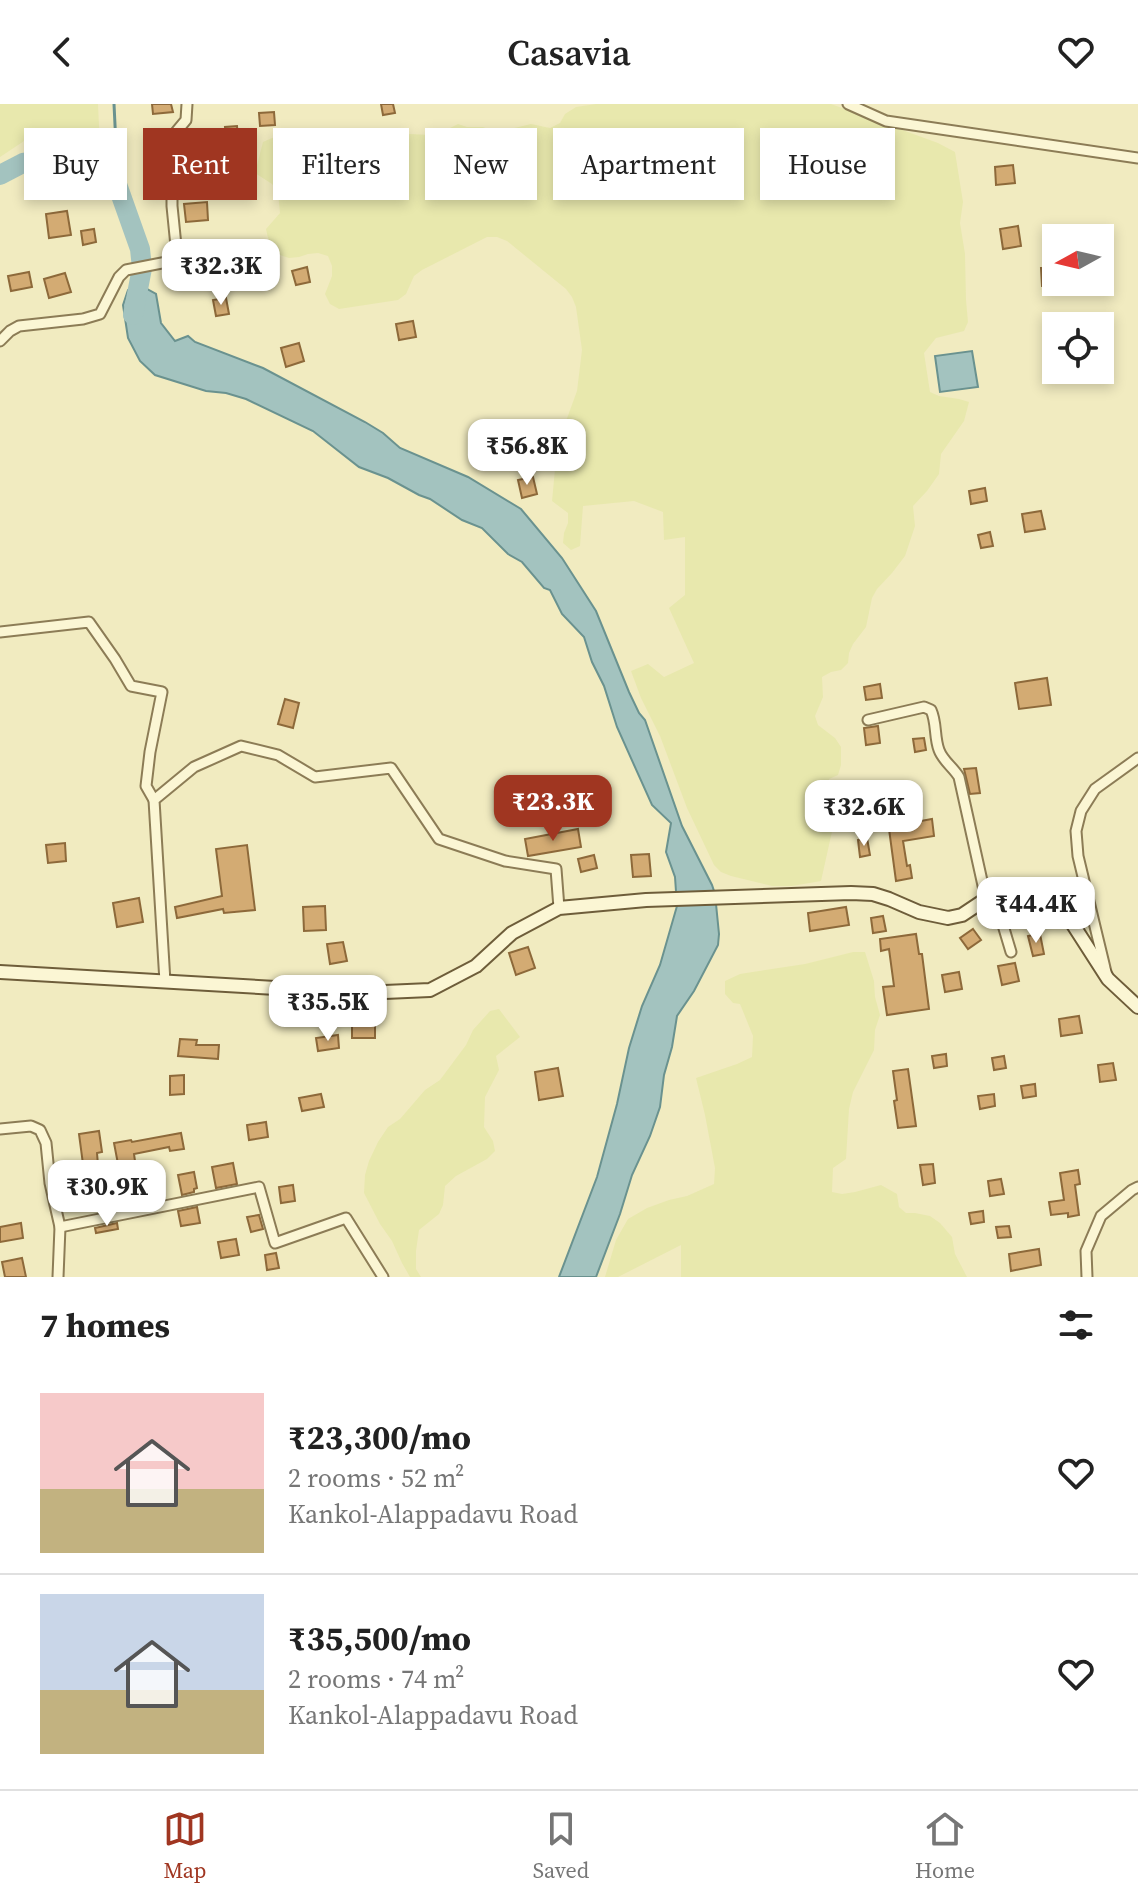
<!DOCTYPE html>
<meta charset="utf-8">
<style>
body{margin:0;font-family:"Source Serif 4",serif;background:#f6f6f6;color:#222;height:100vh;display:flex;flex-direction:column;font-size:30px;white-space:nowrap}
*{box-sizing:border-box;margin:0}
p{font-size:26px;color:#767676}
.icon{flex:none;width:44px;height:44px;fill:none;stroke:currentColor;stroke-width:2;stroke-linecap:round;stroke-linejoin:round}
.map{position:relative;height:1173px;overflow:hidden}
.panel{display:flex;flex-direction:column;background:#fff;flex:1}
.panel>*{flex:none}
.guide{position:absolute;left:24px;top:24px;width:1090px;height:72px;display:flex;gap:16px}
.needle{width:52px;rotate:262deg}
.fabs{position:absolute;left:1042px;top:120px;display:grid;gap:16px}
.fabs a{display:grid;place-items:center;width:72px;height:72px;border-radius:0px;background:#fff;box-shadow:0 4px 12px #0003;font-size:40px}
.price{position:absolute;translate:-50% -68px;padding:0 18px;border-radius:16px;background:#fff;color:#222;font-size:26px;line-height:52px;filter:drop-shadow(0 2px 4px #0008)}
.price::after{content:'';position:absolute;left:50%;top:48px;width:24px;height:18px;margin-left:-12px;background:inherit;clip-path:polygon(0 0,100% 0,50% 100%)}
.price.selected{background:#a03621;color:#fff}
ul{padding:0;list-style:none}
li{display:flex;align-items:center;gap:24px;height:200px;padding:0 40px}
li+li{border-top:2px solid #e0e0e0}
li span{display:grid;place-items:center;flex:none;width:224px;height:160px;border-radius:0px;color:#555}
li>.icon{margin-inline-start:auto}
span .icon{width:96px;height:96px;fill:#fffc;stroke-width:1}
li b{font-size:34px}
h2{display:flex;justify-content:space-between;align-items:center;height:96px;padding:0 40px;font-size:34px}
.chip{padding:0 28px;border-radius:0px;background:#fff;box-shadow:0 4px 12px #0003;font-size:28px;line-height:72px}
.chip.selected{background:#a03621;color:#fff}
header{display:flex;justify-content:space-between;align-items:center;height:104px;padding:0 40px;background:#fff;font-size:36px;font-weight:600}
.tabs{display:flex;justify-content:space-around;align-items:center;height:112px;border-top:2px solid #e0e0e0;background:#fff;font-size:22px;color:#767676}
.tabs a{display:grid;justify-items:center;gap:4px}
.tabs .selected{color:#a03621}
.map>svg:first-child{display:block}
</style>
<header><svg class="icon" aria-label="back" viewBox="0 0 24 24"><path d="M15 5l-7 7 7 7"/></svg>Casavia<svg class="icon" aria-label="heart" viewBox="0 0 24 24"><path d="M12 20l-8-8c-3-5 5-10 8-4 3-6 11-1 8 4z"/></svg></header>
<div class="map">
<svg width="1138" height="1173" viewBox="0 0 1138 1173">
<rect width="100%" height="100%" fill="#f1ebc0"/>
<!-- farmland -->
<g fill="#e8e8ad">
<path d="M0,0h98l2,44 -61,-17 -39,26z"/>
<path d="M596,0h235l107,39 17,9 8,50 -3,21 5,31 1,46 2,22 -4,9 -28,7 -12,15 6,39 9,4 20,3 10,3 -5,19 -23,33 -2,20 -12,17 -14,15 2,20 -10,30 -13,17 -15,16 -5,9 -6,29 -13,17 -4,9 -1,10 -7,7 -10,2 -9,5 1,20 -8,19 3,9 17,13 6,9v18l-3,10 -9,4 6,29v10l-14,63 -29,5h-20l-41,-10 -10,-4 -7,-7 -27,-57 -27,-72 -19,-38 -10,-27 17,-7 16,13 30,-14 -25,-55 16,-13v-58l-21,3 -1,-28 -29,-11 -51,5 -3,40 -9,4 -8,-7 1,-10 4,-10v-10l-16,-12 3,-32v-10l11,-38 11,-30 5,-41 -6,-43 -4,-10 -6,-8 -59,-48 -10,-4h-10l-65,33 -8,6 -8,18 -8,6 -59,9 -9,-5 -5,-10 7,-18v-10l-4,-10 -10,-3 -10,1 -9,3 -10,1 -9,-3 -12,-17 -2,-9 14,-16 -2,-21 -6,-8 -17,-11 8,-31 9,-4 19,-4 40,1 29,-4 30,6 20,-3 20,1 10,-2 18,-9 9,3h16l9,4h10l29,-7 19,4 10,-5 5,-9 11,-7z"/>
<path d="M853,848h12l9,29 1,16 5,18 -5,15 -1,20 -21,42 -4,17 -3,50 -13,9 -1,24 10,2 13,-2 26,-7 16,9 2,13 7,6h9l15,3 10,7 12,14 3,17 12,23h-286v-32l-63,32h-13l11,-37 12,-21 19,-11 22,-8 18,-4 27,-12 1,-16 -10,-53 -9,-37 41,-14 15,-7 1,-21 -13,-32 -7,-1 -8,-9v-13l15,-7 65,-10z"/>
<path d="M499,905l21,28 -24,19 3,14 -14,27 -1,30 9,14 2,10 -8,8 -31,17 -11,10 -2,19 -4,9 -20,16 -3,21v18l5,8h-11l-8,-14 -10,-22 -12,-17 -16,-31 1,-18 4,-14 9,-19 10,-15 12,-8 25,-29 15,-10 26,-35 7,-15 17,-19z"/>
</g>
<!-- water -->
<g fill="#a3c3bf" stroke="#6a928f" stroke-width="2">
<path d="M132,183l15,2 9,5 5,29 14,18 13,-5 7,6 68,26 102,54 18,11 17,15 68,29 53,32 41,49 34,53 33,81 10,21 6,7 37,106 30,59 3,9 4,40 -1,11 -24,46 -17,25 -5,31 -8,28 -4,32 -10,29 -18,39 -12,39 -24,63h-37l38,-100 20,-73 12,-56 13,-42 18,-41 17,-59 -2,-29 -9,-25 5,-29 -19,-18 -35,-78 -13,-41 -12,-24 -8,-25 -22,-23 -12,-24 -6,-2 -22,-26 -14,-8 -26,-26 -20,-8 -32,-21 -11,-4 -31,-17 -29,-11 -46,-36 -67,-32 -20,-6 -20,-2 -51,-16 -15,-14 -12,-23 -5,-33 5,-15z"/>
<path d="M972,247l6,36 -38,5 -5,-36z"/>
</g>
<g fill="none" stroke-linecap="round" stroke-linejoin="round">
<!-- stream -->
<path stroke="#6a928f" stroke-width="3" d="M114,0l4,83"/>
<!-- river -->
<path stroke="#a3c3bf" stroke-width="20" d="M0,71l23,-12 32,-5 35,13 28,16 22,62 2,19 -9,47"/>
</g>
<!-- building -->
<g fill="#d3ab73" stroke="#8d693a" stroke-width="2">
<path d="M152,0h19l2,8 -20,2z"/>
<path d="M381,0h12l2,9 -12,2z"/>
<path d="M274,8l1,13 -15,1 -1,-13z"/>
<path d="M237,22l1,13 -12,2 -1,-14z"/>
<path d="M206,33l5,21 -17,4 -4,-21z"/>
<path d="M1013,61l2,18 -19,2 -1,-18z"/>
<path d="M207,98l1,18 -22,2 -2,-18z"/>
<path d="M67,107l4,24 -22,3 -3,-24z"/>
<path d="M1018,122l3,20 -18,3 -3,-20z"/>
<path d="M94,125l2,13 -13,3 -2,-14z"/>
<path d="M307,163l3,15 -14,3 -4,-14z"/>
<path d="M1041,164h15v17l-14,1z"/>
<path d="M29,168l3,15 -21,4 -3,-15z"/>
<path d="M65,169l6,19 -22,6 -5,-19z"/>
<path d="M226,194l3,16 -13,2 -3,-16z"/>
<path d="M413,217l3,16 -17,3 -3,-16z"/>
<path d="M299,239l5,18 -18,6 -5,-19z"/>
<path d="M533,373l4,17 -15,4 -4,-18z"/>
<path d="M985,384l2,13 -16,3 -2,-13z"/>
<path d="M1041,407l4,18 -20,3 -3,-18z"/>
<path d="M990,428l3,14 -12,2 -3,-13z"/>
<path d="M1047,574l4,27 -32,4 -4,-26z"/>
<path d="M880,580l2,14 -16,2 -2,-13z"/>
<path d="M285,595l14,4 -6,25 -15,-4z"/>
<path d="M878,622l2,17 -14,2 -2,-17z"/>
<path d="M924,634l2,12 -11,2 -2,-13z"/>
<path d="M976,664l4,25 -10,1 -6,-25z"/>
<path d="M578,673l2,20 -18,2 -2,-19z"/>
<path d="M895,681l3,17 -17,2 -2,-17z"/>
<path d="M932,715l2,17 -31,5 4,25 3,-1 2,13 -16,3 -7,-52 26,-4v-3z"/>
<path d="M578,725l3,18 -53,9 -3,-17z"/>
<path d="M867,734l3,17 -10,2 -2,-17z"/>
<path d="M65,739l1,18 -18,2 -2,-18z"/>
<path d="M247,741l8,65 -31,3 -1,-4 -46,9 -2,-11 47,-11 -6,-47z"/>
<path d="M649,750l2,22 -18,1 -2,-22z"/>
<path d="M594,751l3,13 -16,4 -3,-13z"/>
<path d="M139,794l4,24 -26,5 -4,-24z"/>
<path d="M325,802l1,24 -22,1 -1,-24z"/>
<path d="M846,803l3,18 -39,6 -2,-18z"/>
<path d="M1030,805l2,15 -16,3 -2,-15z"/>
<path d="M883,812l3,15 -13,2 -2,-15z"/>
<path d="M973,825l8,11 -13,9 -8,-11z"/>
<path d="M916,830l3,20h3l7,55 -42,6 -4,-28 11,-1 -5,-37 -8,2 -1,-12z"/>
<path d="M1040,830l4,20 -11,2 -5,-20z"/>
<path d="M343,838l4,19 -17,3 -3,-20z"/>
<path d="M528,843l7,21 -19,7 -7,-22z"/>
<path d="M1015,859l4,18 -17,4 -4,-19z"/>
<path d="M959,868l3,17 -17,3 -3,-17z"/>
<path d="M1079,912l3,17 -21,3 -2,-17z"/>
<path d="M375,913v21h-23v-20z"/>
<path d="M338,931l1,13 -21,3 -2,-13z"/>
<path d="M180,935l17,1 -1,5h23l-1,14 -40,-3z"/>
<path d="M946,950l1,12 -13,2 -2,-12z"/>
<path d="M1004,952l2,12 -12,2 -2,-12z"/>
<path d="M1113,959l3,17 -16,2 -2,-17z"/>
<path d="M558,964l5,28 -24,4 -4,-28z"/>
<path d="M908,965l8,57 -18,2 -4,-27 3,-1 -4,-29z"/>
<path d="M184,971v19l-14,1v-19z"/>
<path d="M1035,980l1,12 -13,2 -2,-12z"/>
<path d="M321,990l3,13 -22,4 -3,-13z"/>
<path d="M994,990l1,12 -15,3 -2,-13z"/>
<path d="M266,1018l2,15 -19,3 -2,-15z"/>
<path d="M99,1027l3,21 -5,1 2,24 -22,2 3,15 -12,2 -3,-16h-7l-1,-5 24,-5v-6h2l-4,-30z"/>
<path d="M181,1029l3,16 -14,2 -1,-4 -35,7 1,7 -17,3 -4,-21 17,-3 1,2z"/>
<path d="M233,1059l4,21 -21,4 -4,-21z"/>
<path d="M933,1060l2,19 -12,2 -3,-20z"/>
<path d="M1078,1066l2,14 -5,1 4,30 -11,2v-4l-17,2 -2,-13 15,-2 -4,-27z"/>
<path d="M194,1068l3,16 -3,1v3l-12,3 -4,-20z"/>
<path d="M1001,1075l3,15 -14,2 -2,-15z"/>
<path d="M293,1081l2,16 -14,2 -2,-16z"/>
<path d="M197,1103l3,16 -19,3 -3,-15z"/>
<path d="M983,1107l1,11 -13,2 -2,-11z"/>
<path d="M259,1111l4,14 -12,3 -4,-15z"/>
<path d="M21,1119l2,15 -23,4v-15z"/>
<path d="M117,1119l1,6 -22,4 -1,-5z"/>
<path d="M1009,1122l2,11 -13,1 -2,-11z"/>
<path d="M236,1135l3,16 -18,3 -3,-16z"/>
<path d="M1039,1145l2,16 -30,6 -2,-17z"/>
<path d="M276,1149l3,15 -12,2 -2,-15z"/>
<path d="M22,1154l4,19h-21l-3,-15z"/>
</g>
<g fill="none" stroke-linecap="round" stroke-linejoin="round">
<!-- minor casing -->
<g stroke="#8c7c56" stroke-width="13">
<g id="minor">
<path d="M848,0l38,17 252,37"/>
<path d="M0,237l10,-10 9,-5 64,-7 17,-5 19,-37 7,-7 46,-9 5,-5 -5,-50v-53l4,-21 10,-12 1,-16"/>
<path d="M0,528l89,-10 26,37 16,27 31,6 -12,60 -4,34 8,14"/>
<path d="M868,616l56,-13 7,3c6,13 3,27 8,40 4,11 14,17 20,27l27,122"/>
<path d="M994,791l17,57"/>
<path d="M1106,868l-28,-116 -2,-25 5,-20 14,-22 43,-31"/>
<path d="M165,878l-11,-182 40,-33 47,-21 37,9 37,22 76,-9 48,71 66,22 51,8 3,39"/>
<path d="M0,1025l31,-3 9,4 6,13 4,40 10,44 -2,50"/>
<path d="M60,1123l199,-40 16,56 71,-25 37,59"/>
<path d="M1087,1173l-1,-26 15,-35 31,-26 6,-3"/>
</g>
</g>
<!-- secondary casing -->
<g stroke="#6e5d3a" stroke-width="16">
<path id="secondary" d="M0,868l362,21 68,-3 46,-24 36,-33 47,-25 87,-8 205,-7 22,1 16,5 30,13 29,6 14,-3 24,-16 23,-9 16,-2 12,3 26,18 45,70 30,28"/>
</g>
<!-- minor -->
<use href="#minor" stroke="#fbf6d4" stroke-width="9"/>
<!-- secondary -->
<use href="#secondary" stroke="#fbf6d4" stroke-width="12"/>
</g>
</svg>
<div class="fabs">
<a><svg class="needle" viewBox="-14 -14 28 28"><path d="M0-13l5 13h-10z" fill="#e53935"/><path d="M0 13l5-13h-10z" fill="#767676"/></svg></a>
<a><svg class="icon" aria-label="locate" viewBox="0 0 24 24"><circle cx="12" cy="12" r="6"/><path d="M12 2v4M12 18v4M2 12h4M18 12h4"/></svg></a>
</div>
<b class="price" style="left:221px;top:203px">₹32.3K</b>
<b class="price" style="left:527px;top:383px">₹56.8K</b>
<b class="price selected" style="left:553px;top:739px">₹23.3K</b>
<b class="price" style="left:864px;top:744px">₹32.6K</b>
<b class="price" style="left:1036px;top:841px">₹44.4K</b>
<b class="price" style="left:328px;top:939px">₹35.5K</b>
<b class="price" style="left:107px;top:1124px">₹30.9K</b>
<div class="guide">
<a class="chip">Buy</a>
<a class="chip selected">Rent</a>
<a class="chip">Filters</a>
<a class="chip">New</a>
<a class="chip">Apartment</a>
<a class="chip">House</a>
</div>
</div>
<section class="panel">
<h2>7 homes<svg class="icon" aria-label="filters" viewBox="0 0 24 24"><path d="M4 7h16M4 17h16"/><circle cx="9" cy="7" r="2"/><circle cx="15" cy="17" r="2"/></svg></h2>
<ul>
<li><span style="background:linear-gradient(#f6c9c9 60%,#c2b280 0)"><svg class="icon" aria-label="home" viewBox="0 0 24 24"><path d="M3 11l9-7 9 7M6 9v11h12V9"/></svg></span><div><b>₹23,300/mo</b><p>2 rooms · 52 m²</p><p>Kankol-Alappadavu Road</p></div><svg class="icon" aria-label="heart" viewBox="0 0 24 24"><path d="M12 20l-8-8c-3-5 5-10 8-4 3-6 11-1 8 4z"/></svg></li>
<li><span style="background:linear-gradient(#c9d6e8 60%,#c2b280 0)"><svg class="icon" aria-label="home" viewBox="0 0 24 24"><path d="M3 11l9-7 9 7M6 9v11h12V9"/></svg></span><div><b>₹35,500/mo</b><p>2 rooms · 74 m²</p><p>Kankol-Alappadavu Road</p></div><svg class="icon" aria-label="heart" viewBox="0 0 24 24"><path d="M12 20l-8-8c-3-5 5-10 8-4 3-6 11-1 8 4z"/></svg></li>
</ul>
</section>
<nav class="tabs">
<a class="selected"><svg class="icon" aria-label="map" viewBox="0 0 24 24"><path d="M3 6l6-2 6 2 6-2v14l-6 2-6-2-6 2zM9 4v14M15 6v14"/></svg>Map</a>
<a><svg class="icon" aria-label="saved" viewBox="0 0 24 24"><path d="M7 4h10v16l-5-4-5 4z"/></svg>Saved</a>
<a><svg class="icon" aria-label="home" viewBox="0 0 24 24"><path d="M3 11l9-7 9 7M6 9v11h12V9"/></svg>Home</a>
</nav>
